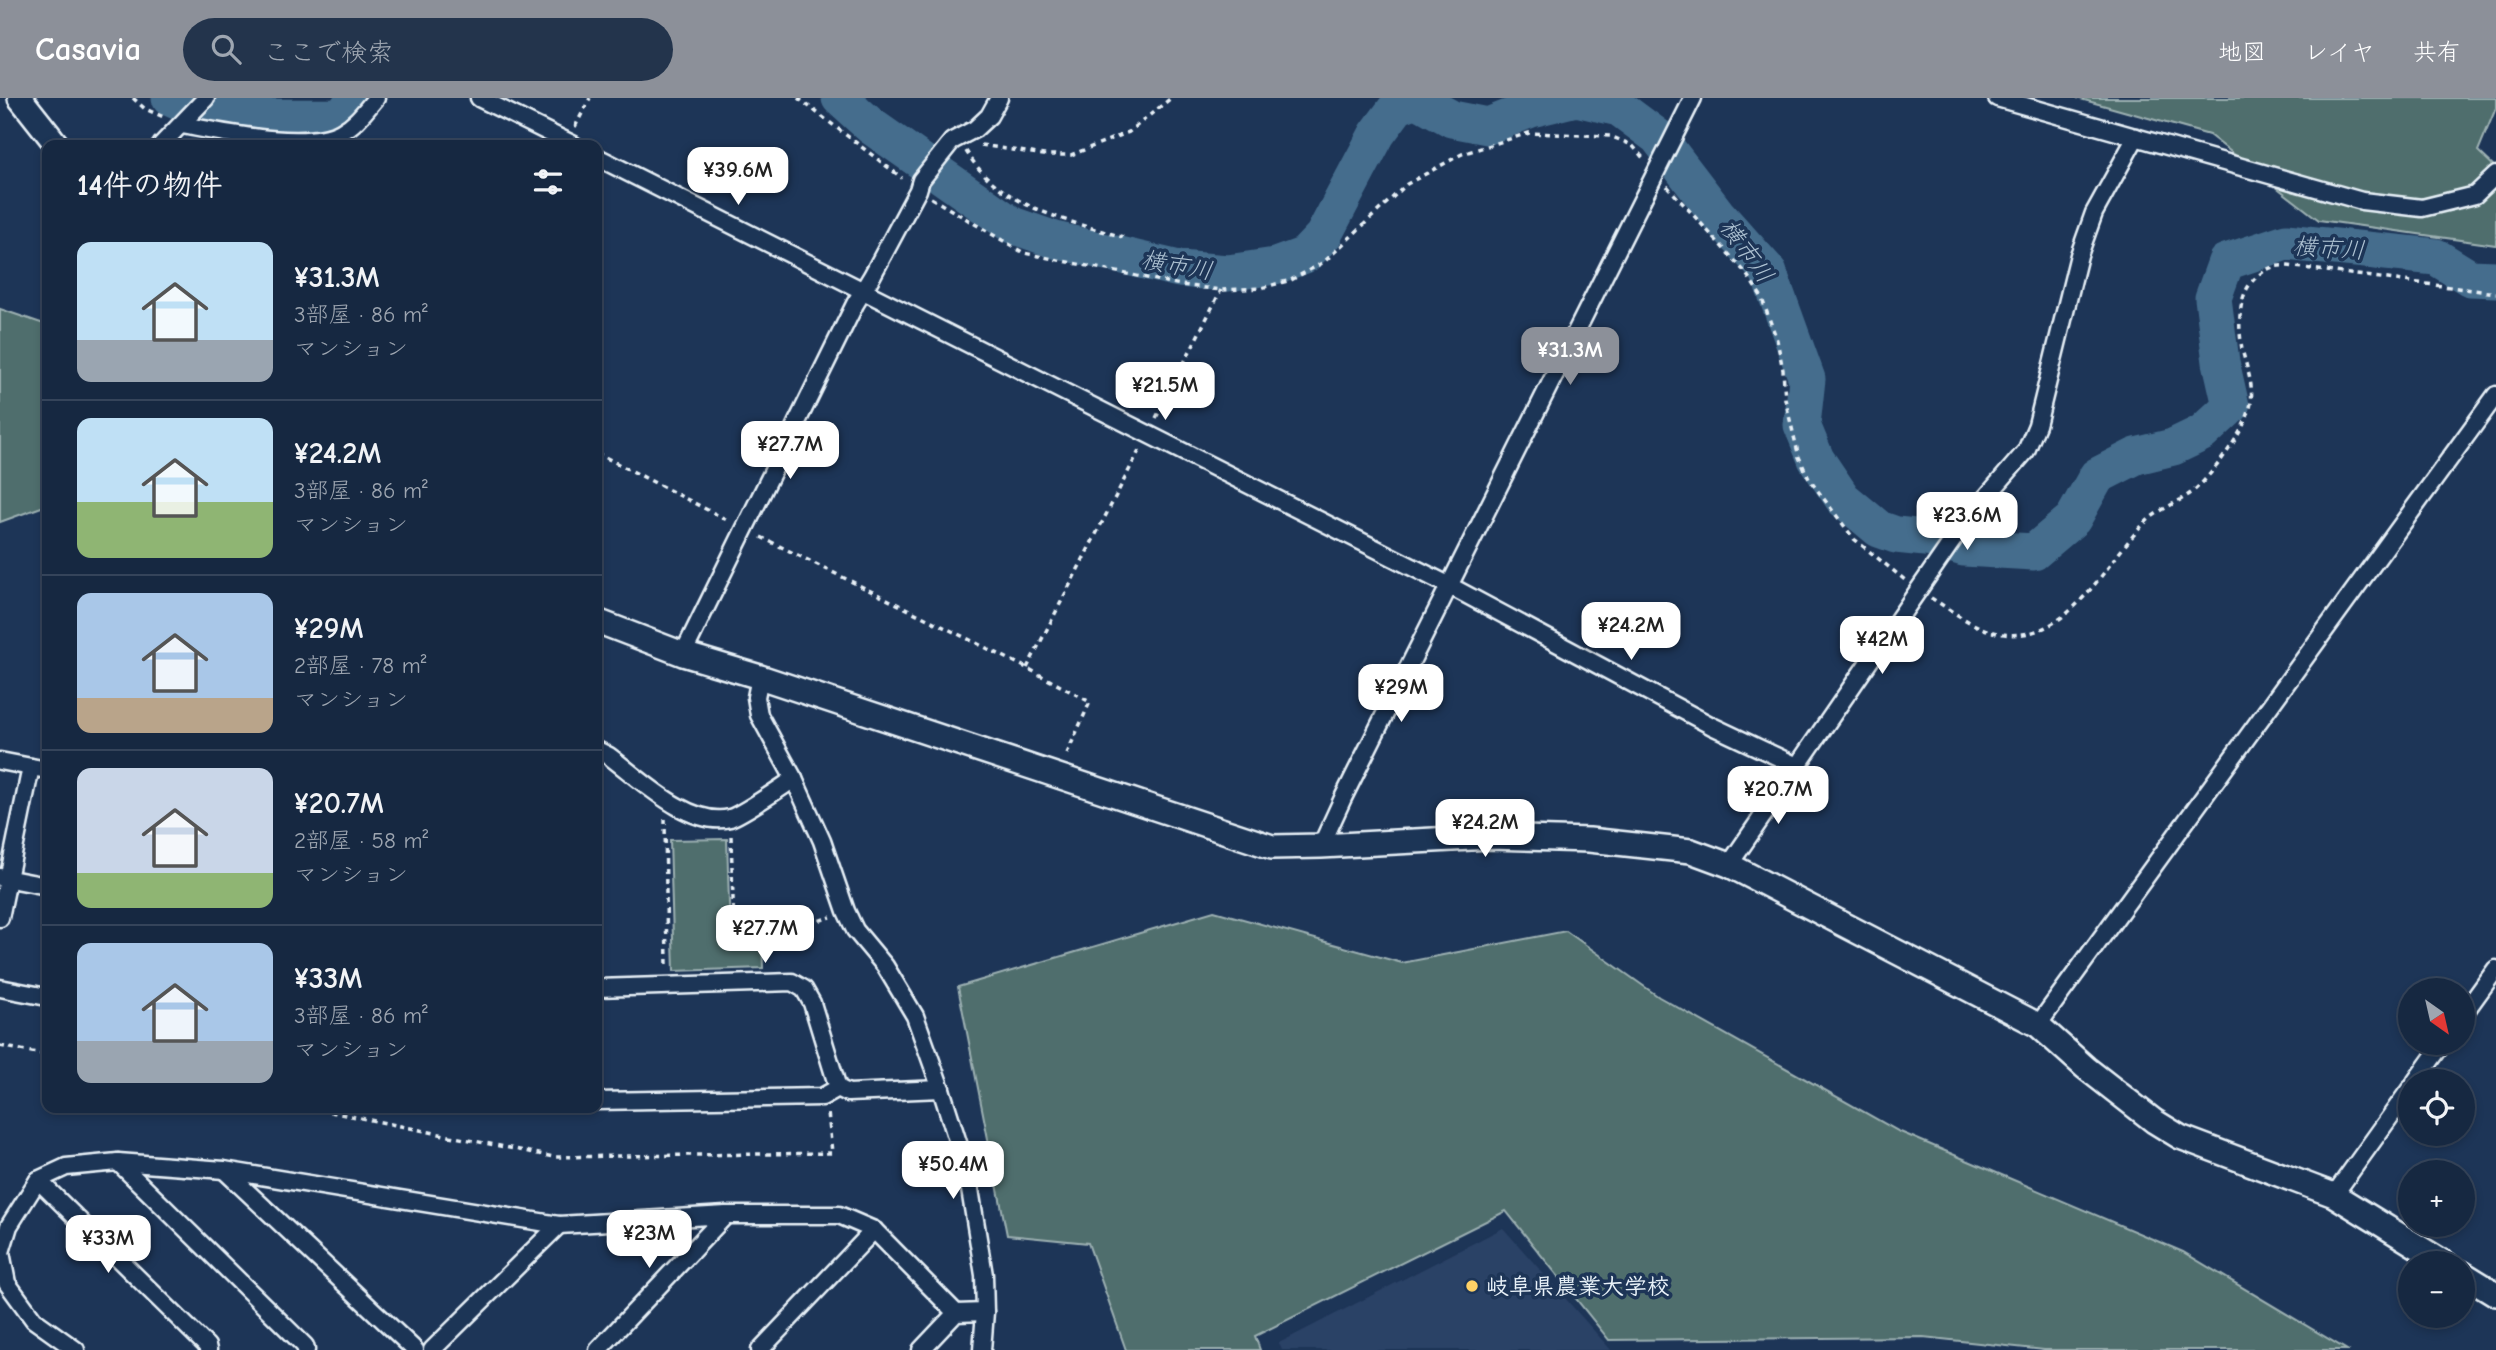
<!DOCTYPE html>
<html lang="ja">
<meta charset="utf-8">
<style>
body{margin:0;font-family:"Comic Neue","Klee One",sans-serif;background:#23344c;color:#f1f3f6;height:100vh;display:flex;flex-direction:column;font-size:26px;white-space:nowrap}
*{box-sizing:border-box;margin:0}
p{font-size:23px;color:#9ea6b1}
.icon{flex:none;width:38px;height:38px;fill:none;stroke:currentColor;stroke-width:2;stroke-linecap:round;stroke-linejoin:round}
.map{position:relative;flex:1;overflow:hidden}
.sheet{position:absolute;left:42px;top:42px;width:560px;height:973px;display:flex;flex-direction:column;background:#162841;border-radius:14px;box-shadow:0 4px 10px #0003,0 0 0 2px #35445a}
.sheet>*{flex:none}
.needle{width:46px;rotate:146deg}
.fabs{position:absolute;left:2398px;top:880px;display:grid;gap:14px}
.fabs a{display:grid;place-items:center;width:77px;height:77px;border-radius:50%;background:#162841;box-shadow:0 4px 10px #0003,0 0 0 2px #35445a;font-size:35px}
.price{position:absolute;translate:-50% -60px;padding:0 16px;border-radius:14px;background:#fff;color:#222;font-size:23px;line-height:46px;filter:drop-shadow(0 2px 4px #0008)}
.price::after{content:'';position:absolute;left:50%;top:42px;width:21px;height:16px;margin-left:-10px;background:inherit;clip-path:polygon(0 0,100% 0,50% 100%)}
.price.active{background:#8c9099;color:#fff}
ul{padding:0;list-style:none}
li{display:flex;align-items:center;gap:21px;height:175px;padding:0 35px}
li+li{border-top:2px solid #35445a}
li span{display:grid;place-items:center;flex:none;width:196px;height:140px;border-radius:14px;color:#555}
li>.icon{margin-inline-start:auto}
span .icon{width:84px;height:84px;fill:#fffc;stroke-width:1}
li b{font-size:30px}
h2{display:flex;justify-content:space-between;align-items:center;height:84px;padding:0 35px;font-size:30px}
header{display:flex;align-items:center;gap:42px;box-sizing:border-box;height:98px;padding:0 35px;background:#8c9099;color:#fff}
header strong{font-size:33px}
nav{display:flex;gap:38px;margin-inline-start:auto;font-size:24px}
.search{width:490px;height:63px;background:#23344c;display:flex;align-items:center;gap:18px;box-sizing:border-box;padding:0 24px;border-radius:38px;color:#9ea6b1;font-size:26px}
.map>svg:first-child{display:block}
</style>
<header>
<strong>Casavia</strong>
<div class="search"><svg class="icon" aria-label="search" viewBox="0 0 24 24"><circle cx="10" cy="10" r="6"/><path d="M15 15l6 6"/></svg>ここで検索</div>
<nav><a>地図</a><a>レイヤ</a><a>共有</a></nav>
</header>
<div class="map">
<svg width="2496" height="1252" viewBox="0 0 2496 1252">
<rect width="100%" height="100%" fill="#1d3557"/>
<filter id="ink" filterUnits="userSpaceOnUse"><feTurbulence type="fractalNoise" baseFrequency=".0143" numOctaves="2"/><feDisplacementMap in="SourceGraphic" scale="14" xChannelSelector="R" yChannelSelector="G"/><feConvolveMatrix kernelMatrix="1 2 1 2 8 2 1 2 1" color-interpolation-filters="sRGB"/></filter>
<g filter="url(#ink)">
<!-- built -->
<path fill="#2b4266" d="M1503,1130l108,122h-329l-3,-7z"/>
<!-- green -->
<g fill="#506e6d" stroke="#9cb0b2" stroke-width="2">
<path d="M2077,0h419v10l-18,43 18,17v77l-177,-25 -110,-85z"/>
<path d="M0,211l47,16v180l-47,17z"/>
<path d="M727,741l3,96h32l1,33 -89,3 -4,-131z"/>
<path d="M1214,813l188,52 164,-32 93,66 239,134 285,121 164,98h-303l-121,-13 -314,3 -103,-129 -251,125 5,14h-134l-38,-107 -81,-8 -49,-248z"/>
</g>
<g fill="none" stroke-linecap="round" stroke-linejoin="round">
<!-- river -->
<g stroke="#456d8d" stroke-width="37">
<path d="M170,0c51,24 116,19 172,19l13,-19"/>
<path d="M840,0l31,28 141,99 43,15 124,29 49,4 47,-7 30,-11 18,-19 54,-102 20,-27 19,-8 36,20 36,7 43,-17 45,-11 43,10 39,29 59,77 51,57 39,108 -5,46 14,34 27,40 36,30 17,6 39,4 29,9 70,4 39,-33 24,-43 39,-20 37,-9 29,-14 29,-27 -10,-44 -8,-64 13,-36 60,-20 150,15 34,21 26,1"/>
</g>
<!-- street casing -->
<g stroke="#e8f1f8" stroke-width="21">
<g id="street">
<path d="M479,0l95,47"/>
<path d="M1997,0l365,103 60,7 53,-13 21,-20"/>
<path d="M182,27c39,7 124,26 159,7 15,-8 24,-21 35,-34"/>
<path d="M161,47l45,-47"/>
<path d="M597,59l853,429 262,140 85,40"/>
<path d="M683,556l172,-350 17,-28 46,-86 3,-10 31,-39 23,-12 14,-13 10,-18"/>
<path d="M760,579l-4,20 3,18 35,64 28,62 24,70 9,19 30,36 30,50 26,73 26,82 17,104 1,37 -3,38"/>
<path d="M597,652l12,6c30,22 80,72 121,62 13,-4 50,-30 64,-39"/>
<path d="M0,663l47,9"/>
<path d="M1321,748l22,-48 350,-700"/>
<path d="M1729,767l239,-347 58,-67 11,-26 42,-170 15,-42 42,-76"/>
<path d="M0,779l47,9"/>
<path d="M0,820l31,-151"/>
<path d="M0,890l47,9"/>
<path d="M597,890l195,-6 12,7 8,14 26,85 10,5 93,-4"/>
<path d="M2462,918l34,-47"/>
<path d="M2038,927l458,-630"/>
<path d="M2415,984l28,-39"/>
<path d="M597,1003l225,-4 16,-9"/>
<path d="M118,1064l187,184 1,4"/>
<path d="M224,1072l191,180"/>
<path d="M38,1082l169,166 1,4"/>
<path d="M2334,1097l76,-106"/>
<path d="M76,1252l-42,-30 -27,-37 -6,-31 8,-26 29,-46 28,-13 52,-5 106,8 335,55 167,-10h113l35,15"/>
<path d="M432,1252l127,-125"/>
<path d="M598,1252l128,-135"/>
<path d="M760,1252l114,-120 82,83"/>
<path d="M921,1252l35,-37 29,-1"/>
</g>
</g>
<!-- secondary casing -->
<g stroke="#e8f1f8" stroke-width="28">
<g id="secondary">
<path d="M20,0l37,47"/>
<path d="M597,523l86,33 77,23 512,170 49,-1 169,-9 99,3 102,11 38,14 309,160 48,43 68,53 26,16 154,58 112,69"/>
<path d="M2462,1175l34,21"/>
</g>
</g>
<!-- path -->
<g stroke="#e8f1f8" stroke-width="3.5" stroke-dasharray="5 5" stroke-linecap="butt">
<path d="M133,0l12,11 19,8"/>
<path d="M798,0l104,80"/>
<path d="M575,29l15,-29"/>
<path d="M981,47l63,10h27l58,-23 42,-34"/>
<path d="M966,53c34,56 99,69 157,86"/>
<path d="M1667,88l78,86 16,24 16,44 6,30 2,29 14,58 10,22 45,60 51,41"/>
<path d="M931,100l93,55 157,32 40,5 40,-2 30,-8 33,-18 83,-78 55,-30 67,-21 81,3 22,9 12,14"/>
<path d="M1156,320l65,-128"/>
<path d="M597,355l132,68"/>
<path d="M761,439l266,131 63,34 -25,56"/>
<path d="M1931,500c30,18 55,41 92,36 55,-7 86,-77 123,-112 12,-12 31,-19 45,-29 18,-14 52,-59 58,-82 7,-22 -2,-41 -7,-62 -4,-25 -5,-58 17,-74 10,-8 17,-10 29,-9l208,27"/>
<path d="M1027,570l113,-219"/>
<path d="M665,721l2,149"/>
<path d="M731,738l3,94 87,-10 10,-3"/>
<path d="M0,948l47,9"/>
<path d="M311,1010l243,49 278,-4 -4,-41"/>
</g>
<!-- street -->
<use href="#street" stroke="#1d3557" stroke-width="16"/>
<!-- secondary -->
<use href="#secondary" stroke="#1d3557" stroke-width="23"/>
</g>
</g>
<!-- markers -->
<circle fill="#ffd166" stroke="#1d3557" stroke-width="2.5" cx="1472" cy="1188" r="7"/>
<g text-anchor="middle" stroke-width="7" stroke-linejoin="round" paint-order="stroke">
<!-- poi labels -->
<g font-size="23" font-weight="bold" fill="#e8f1f8" stroke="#1d3557" text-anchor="start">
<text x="1486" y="1196">岐阜県農業大学校</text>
</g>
<!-- water labels -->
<g font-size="24" font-style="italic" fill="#afc3d3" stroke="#1d3557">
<text transform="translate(2329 150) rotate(4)" y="8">横市川</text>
<text transform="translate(1747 153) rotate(54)" y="8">横市川</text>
<text transform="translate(1177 167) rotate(10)" y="8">横市川</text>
</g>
</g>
</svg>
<div class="fabs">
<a><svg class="needle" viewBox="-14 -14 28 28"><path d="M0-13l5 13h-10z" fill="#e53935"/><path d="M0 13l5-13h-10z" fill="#9ea6b1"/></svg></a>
<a><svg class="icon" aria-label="locate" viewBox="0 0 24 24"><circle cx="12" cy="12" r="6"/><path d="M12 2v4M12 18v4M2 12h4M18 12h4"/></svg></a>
<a>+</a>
<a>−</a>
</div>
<b class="price" style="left:738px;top:109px">¥39.6M</b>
<b class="price active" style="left:1570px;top:289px">¥31.3M</b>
<b class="price" style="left:1165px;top:324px">¥21.5M</b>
<b class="price" style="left:790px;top:383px">¥27.7M</b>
<b class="price" style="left:1967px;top:454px">¥23.6M</b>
<b class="price" style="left:1631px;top:564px">¥24.2M</b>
<b class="price" style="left:1882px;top:578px">¥42M</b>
<b class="price" style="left:1401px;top:626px">¥29M</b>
<b class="price" style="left:1778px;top:728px">¥20.7M</b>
<b class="price" style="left:1485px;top:761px">¥24.2M</b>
<b class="price" style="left:765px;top:867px">¥27.7M</b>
<b class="price" style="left:953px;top:1103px">¥50.4M</b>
<b class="price" style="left:649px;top:1172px">¥23M</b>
<b class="price" style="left:108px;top:1177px">¥33M</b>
<section class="sheet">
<h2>14件の物件<svg class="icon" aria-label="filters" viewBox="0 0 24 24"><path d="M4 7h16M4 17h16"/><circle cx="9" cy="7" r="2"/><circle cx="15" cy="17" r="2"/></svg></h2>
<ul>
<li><span style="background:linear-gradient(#bfe0f5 70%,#9aa5b1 0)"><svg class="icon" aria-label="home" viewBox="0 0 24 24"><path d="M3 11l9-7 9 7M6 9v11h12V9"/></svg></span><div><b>¥31.3M</b><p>3部屋 · 86 m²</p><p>マンション</p></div></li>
<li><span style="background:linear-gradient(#bfe0f5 60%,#8fb573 0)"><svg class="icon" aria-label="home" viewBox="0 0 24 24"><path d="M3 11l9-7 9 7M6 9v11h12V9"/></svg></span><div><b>¥24.2M</b><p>3部屋 · 86 m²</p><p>マンション</p></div></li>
<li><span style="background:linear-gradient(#a9c7e8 75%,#b9a48a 0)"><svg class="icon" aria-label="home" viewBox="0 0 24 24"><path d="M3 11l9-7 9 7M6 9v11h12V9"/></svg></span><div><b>¥29M</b><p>2部屋 · 78 m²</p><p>マンション</p></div></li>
<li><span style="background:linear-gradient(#c9d6e8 75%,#8fb573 0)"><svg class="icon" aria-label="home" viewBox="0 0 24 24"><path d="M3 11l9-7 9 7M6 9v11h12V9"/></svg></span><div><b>¥20.7M</b><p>2部屋 · 58 m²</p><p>マンション</p></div></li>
<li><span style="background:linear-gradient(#a9c7e8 70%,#9aa5b1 0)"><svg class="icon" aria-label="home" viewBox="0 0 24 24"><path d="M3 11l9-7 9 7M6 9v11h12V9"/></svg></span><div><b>¥33M</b><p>3部屋 · 86 m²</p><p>マンション</p></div></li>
</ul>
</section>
</div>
